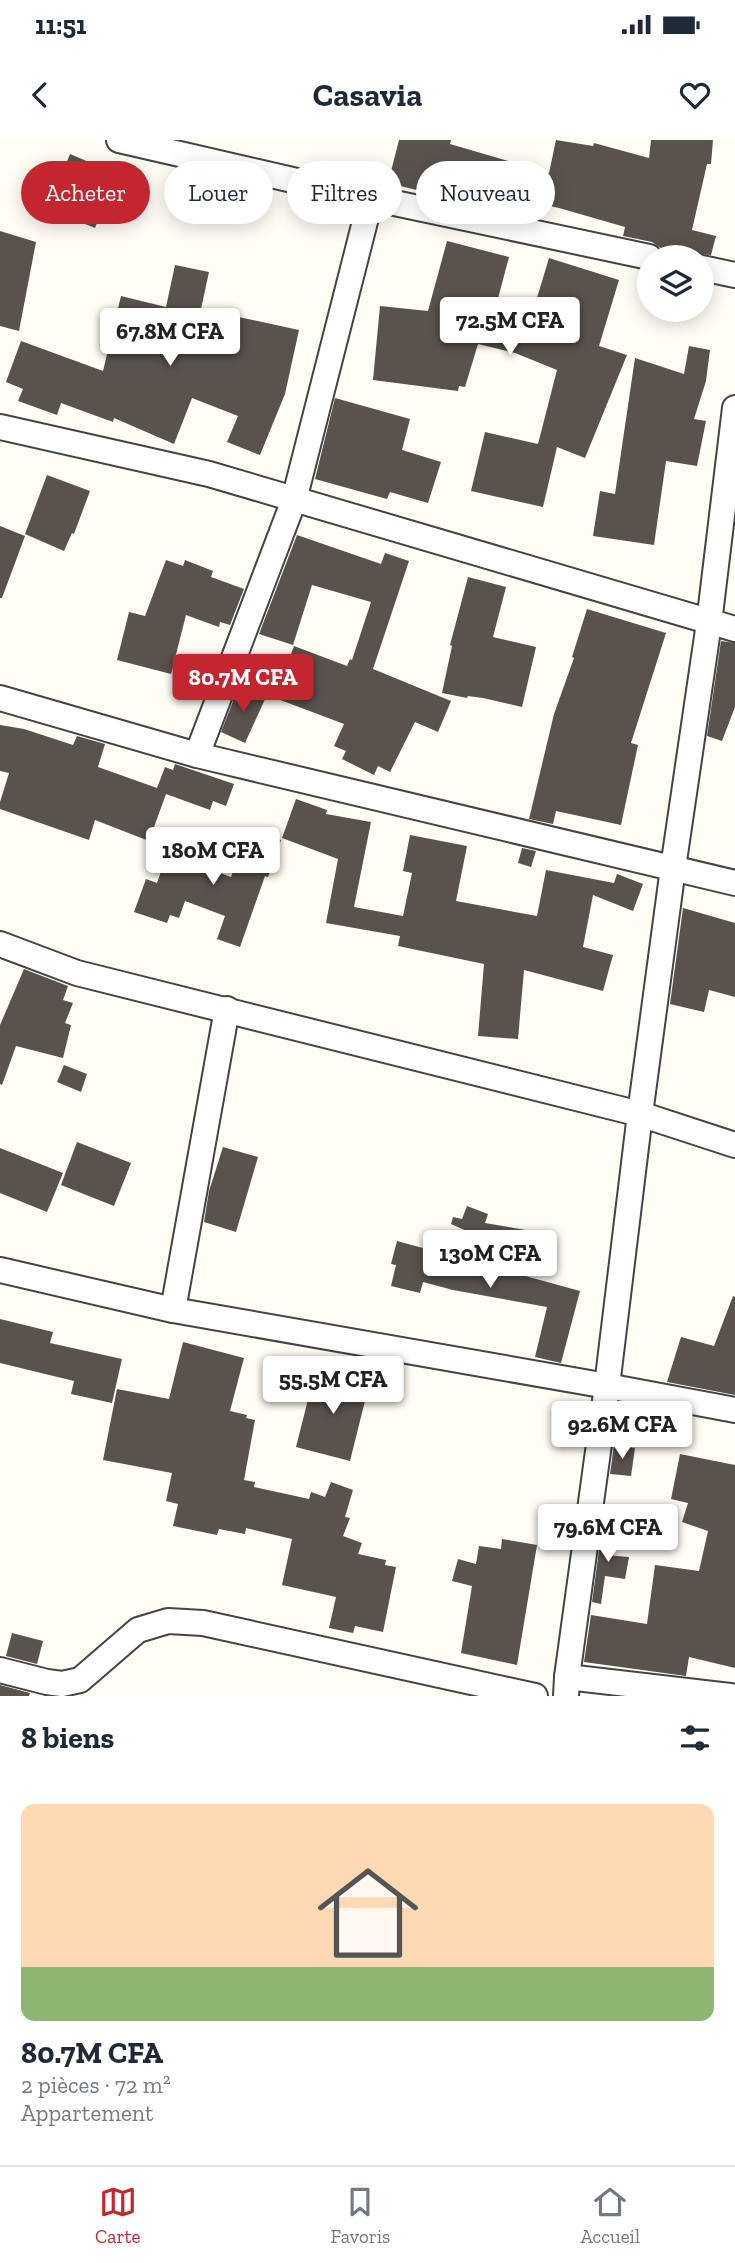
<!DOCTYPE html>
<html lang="fr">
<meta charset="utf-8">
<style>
body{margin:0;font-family:"Zilla Slab",serif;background:#f6f6f7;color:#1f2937;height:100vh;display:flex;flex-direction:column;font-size:26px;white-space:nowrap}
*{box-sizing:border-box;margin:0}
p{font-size:23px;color:#747a83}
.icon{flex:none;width:38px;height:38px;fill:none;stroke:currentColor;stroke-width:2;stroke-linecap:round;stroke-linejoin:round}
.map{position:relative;height:1556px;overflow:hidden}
.panel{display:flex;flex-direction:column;background:#fff;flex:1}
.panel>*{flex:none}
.guide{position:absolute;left:21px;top:21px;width:693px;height:63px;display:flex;gap:14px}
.tools{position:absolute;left:637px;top:105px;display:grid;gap:14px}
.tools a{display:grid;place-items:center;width:77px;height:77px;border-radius:50%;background:#fff;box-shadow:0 4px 18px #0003;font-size:35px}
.price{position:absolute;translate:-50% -60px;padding:0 16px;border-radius:7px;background:#fff;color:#222;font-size:23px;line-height:46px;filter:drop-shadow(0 2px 4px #0008)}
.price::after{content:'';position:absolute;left:50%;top:42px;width:21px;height:16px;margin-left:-10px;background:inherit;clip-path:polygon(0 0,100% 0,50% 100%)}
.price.on{background:#c3262f;color:#fff}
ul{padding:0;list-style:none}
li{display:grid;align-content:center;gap:14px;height:371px;padding:0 21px}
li+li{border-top:2px solid #e0e1e3}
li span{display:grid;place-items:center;height:217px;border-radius:14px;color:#555}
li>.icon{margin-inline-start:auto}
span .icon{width:126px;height:126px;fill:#fffc;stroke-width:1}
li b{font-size:30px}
h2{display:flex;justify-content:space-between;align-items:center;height:84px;padding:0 21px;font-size:30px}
.pill{padding:0 24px;border-radius:32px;background:#fff;box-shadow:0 4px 18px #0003;font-size:24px;line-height:63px}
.pill.on{background:#c3262f;color:#fff}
.status{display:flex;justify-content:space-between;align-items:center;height:49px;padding:0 35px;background:#fff;direction:ltr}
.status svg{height:19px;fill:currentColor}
header{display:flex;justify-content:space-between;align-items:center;height:91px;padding:0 21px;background:#fff;font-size:32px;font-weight:700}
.tabs{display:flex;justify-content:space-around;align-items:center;height:98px;border-top:2px solid #e0e1e3;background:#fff;font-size:19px;color:#747a83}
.tabs a{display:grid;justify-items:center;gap:4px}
.tabs .on{color:#c3262f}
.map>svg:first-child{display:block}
</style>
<div class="status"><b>11:51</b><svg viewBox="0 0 49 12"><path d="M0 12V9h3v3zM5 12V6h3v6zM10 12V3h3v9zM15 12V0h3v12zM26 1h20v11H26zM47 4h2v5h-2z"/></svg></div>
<header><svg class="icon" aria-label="back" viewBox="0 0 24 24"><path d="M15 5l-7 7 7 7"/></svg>Casavia<svg class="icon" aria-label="heart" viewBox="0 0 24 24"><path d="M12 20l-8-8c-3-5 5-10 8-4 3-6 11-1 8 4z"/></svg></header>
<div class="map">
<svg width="735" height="1556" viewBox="0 0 735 1556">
<rect width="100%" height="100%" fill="#fffdf4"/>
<!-- building -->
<g fill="#5a524d">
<path d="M399,0h52l-1,4 99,29 7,-33 37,6 1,-3 55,15 2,-18h62l-2,24h-4l-15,66 24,6 -5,19 -13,-1 -5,3 -32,-9 -9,-6 -29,-6 2,-9 -66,-19 -23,-5 -3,11 -94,-28 -2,9 -49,-12z"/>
<path d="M70,14l26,11 -3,10 20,7 -18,46 -55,-22 18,-45 8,3z"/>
<path d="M0,91l36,11 -17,89 -19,-5z"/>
<path d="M447,101l62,16 -13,49 37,5 16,-53 70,22 -20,66 28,9 -42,103 -28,-11 -14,60 -72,-16 14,-59 53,12 19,-74 -42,-17 -37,-9 -13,43 -6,-1 -1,5 -85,-11 7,-74 48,5z"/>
<path d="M175,125l34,7 -8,37 98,21 -14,64 -25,61 -33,-13 11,-26 -46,-18 -18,46 -60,-26 -1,4 -52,-19 -4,12 -39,-14 5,-12 -17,-7 15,-41 82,30 18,-75 45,11z"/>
<path d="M689,206l21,4 -4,31 -12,38 12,2 -9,45 -31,-5 -12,84 -61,-9 7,-45 15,3 20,-136 49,16z"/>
<path d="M335,258l75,21 -8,31 39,12 -13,41 -38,-11 -3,7 -72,-20z"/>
<path d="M47,335l43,16 -16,43 -2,-1 -8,18 -39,-17z"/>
<path d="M0,386l25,10 -23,62h-2z"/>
<path d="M297,395l84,29 4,-11 24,8 -36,108 78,32 -13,31 -23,-10 -25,50 -12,-6 -4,9 -32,-16 4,-8 -12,-5 10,-22 -69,-26 19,-52 53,20 3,-7 2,1 19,-58 -59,-17 -19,60 -34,-11z"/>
<path d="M166,420l17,6 2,-6 28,11 -2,6 33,12 -14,36 -10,-3 -1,5 -33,-12 -15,59 -54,-14 12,-48 16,4z"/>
<path d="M468,437l38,10 -13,50 43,10 -14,60 -39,-9 -15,-2 -1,2 -25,-5 10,-47 -2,-1z"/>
<path d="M587,469l79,24 -35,110 7,2 -17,80 -65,-14 -3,13 -24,-5 25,-105 20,-56 -2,-1z"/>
<path d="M721,501l14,2v64l-13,34 -15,-5z"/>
<path d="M239,546l27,11 -21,46 -24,-11z"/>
<path d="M0,585l24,4 49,16 4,-9 28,8 -7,23 59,21 8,-21 8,3 2,-6 59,20 -8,22 -13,-5 -3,9 -44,-16 -17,47 -54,-21 -6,20 -89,-31v-7l9,-29 -9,-2z"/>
<path d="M296,659l31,11 -1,4 45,8 -17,85 49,9 9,-43 -9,-2 7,-36 57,11 -11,55 81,15 9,-46 68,13 3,-9 26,10 -10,27 -40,-16 -10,52 30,8 -10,36 -79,-21 -6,69 -40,-3 6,-72 -86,-18 2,-10 -74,-13 12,-64 -56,-21z"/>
<path d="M248,688l33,12 -13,37 -3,-1 -25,71 -23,-8 8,-23 -40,-15 -6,17 -9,-3 -3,8 -33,-11 12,-33 11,4 10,-29 64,23z"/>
<path d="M522,708l14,3 -5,16 -13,-4z"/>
<path d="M683,768l52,15v74l-26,-7 -5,22 -34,-8z"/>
<path d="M24,829l44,17 -5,14 10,3 -8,20 6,2 -8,33 -47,-12 -14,39 -2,-1v-59z"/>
<path d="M64,925l23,9 -6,18 -24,-10z"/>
<path d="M77,1002l54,21 -17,43 -53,-21z"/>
<path d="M223,1007l35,10 -22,75 -32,-10 5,-31z"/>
<path d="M0,1008l63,25 -16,39 -47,-19z"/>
<path d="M467,1066l21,8 -3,9 52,9 -5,28 -81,-36 2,-7 9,2z"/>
<path d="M397,1101l183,50 -19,72 -26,-6 12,-50 -94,-17 -30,-8 -3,11 -29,-7 5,-21 -5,-1z"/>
<path d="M733,1156l2,1v98l-68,-13 14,-45 33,9z"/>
<path d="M0,1179l53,13 -3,11 72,16 -10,44 -41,-9 3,-13 -74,-18z"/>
<path d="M183,1202l61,16 -14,53 17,4 -1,3 9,2 -11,60 11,2 -1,5 55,12 2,-7 14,5 6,-15 22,8 -8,27 5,1 -7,18 19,7 -4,11 28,6 -1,5 11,2 -13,65 -28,-6 -2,7 -24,-5 7,-31 -54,-12 10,-46 -46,-11 -1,6 -26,-5 -2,6 -44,-9 5,-22 -12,-3 6,-28 -69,-13 14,-71 52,10z"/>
<path d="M315,1232l54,13 -19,76 -54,-14z"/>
<path d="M614,1305l21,3 -4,28 -21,-2z"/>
<path d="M680,1314l55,11v203l-46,-11 -3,19 -102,-14 7,-47 56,9 8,-59 44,6 9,-40 -26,-9 6,-19 -17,-4z"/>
<path d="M603,1381l9,1 -5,33 22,2 -4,22 -20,-3 -4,28 -9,-2z"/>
<path d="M502,1399l35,6 -20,120 -56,-12 11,-67 -20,-5 6,-22 18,5 3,-18 22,3z"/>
<path d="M12,1493l31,8 -6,23 -31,-8z"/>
<path d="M0,1545l30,8 -1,3h-29z"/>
</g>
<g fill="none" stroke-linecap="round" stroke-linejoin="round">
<!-- street casing -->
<g stroke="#444" stroke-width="28">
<g id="street">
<path d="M119,0l252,58 278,59"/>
<path d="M702,128l33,7"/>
<path d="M0,287l209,47 526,155"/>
<path d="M0,558l197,57 538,128"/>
<path d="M197,615l97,-255 77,-302"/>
<path d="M0,804l77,29 563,141 95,31"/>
<path d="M0,1130l173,40 434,76 128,24"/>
<path d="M173,1170l54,-301"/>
<path d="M0,1530l47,12 15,2 18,-4 58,-50 30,-9 35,2 332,73"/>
<path d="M567,1537l163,19"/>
<path d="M566,1556l1,-19 40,-291 33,-272 33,-246 36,-245 26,-215"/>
</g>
</g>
<!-- street -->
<use href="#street" stroke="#fff" stroke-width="24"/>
</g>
</svg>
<div class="tools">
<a><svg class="icon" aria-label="layers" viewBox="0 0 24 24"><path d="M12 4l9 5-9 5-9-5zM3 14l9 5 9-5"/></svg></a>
</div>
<b class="price" style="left:510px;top:217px">72.5M CFA</b>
<b class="price" style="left:170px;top:228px">67.8M CFA</b>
<b class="price on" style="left:243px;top:574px">80.7M CFA</b>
<b class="price" style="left:213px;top:747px">180M CFA</b>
<b class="price" style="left:490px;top:1150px">130M CFA</b>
<b class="price" style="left:333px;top:1276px">55.5M CFA</b>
<b class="price" style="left:622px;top:1321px">92.6M CFA</b>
<b class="price" style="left:608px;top:1424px">79.6M CFA</b>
<div class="guide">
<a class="pill on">Acheter</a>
<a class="pill">Louer</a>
<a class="pill">Filtres</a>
<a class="pill">Nouveau</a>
</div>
</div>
<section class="panel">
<h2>8 biens<svg class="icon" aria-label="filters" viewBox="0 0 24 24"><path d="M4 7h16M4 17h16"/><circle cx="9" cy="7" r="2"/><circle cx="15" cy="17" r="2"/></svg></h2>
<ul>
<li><span style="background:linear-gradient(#ffd9b3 75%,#8fb573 0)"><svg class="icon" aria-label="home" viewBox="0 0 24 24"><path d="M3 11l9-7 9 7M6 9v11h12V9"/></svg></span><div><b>80.7M CFA</b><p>2 pièces · 72 m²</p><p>Appartement</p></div></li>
</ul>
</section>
<nav class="tabs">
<a class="on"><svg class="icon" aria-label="map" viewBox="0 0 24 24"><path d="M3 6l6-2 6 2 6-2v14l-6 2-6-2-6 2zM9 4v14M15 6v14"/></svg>Carte</a>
<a><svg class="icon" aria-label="saved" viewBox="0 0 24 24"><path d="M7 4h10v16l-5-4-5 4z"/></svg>Favoris</a>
<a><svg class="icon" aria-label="home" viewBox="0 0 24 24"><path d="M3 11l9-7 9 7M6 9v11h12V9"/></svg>Accueil</a>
</nav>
